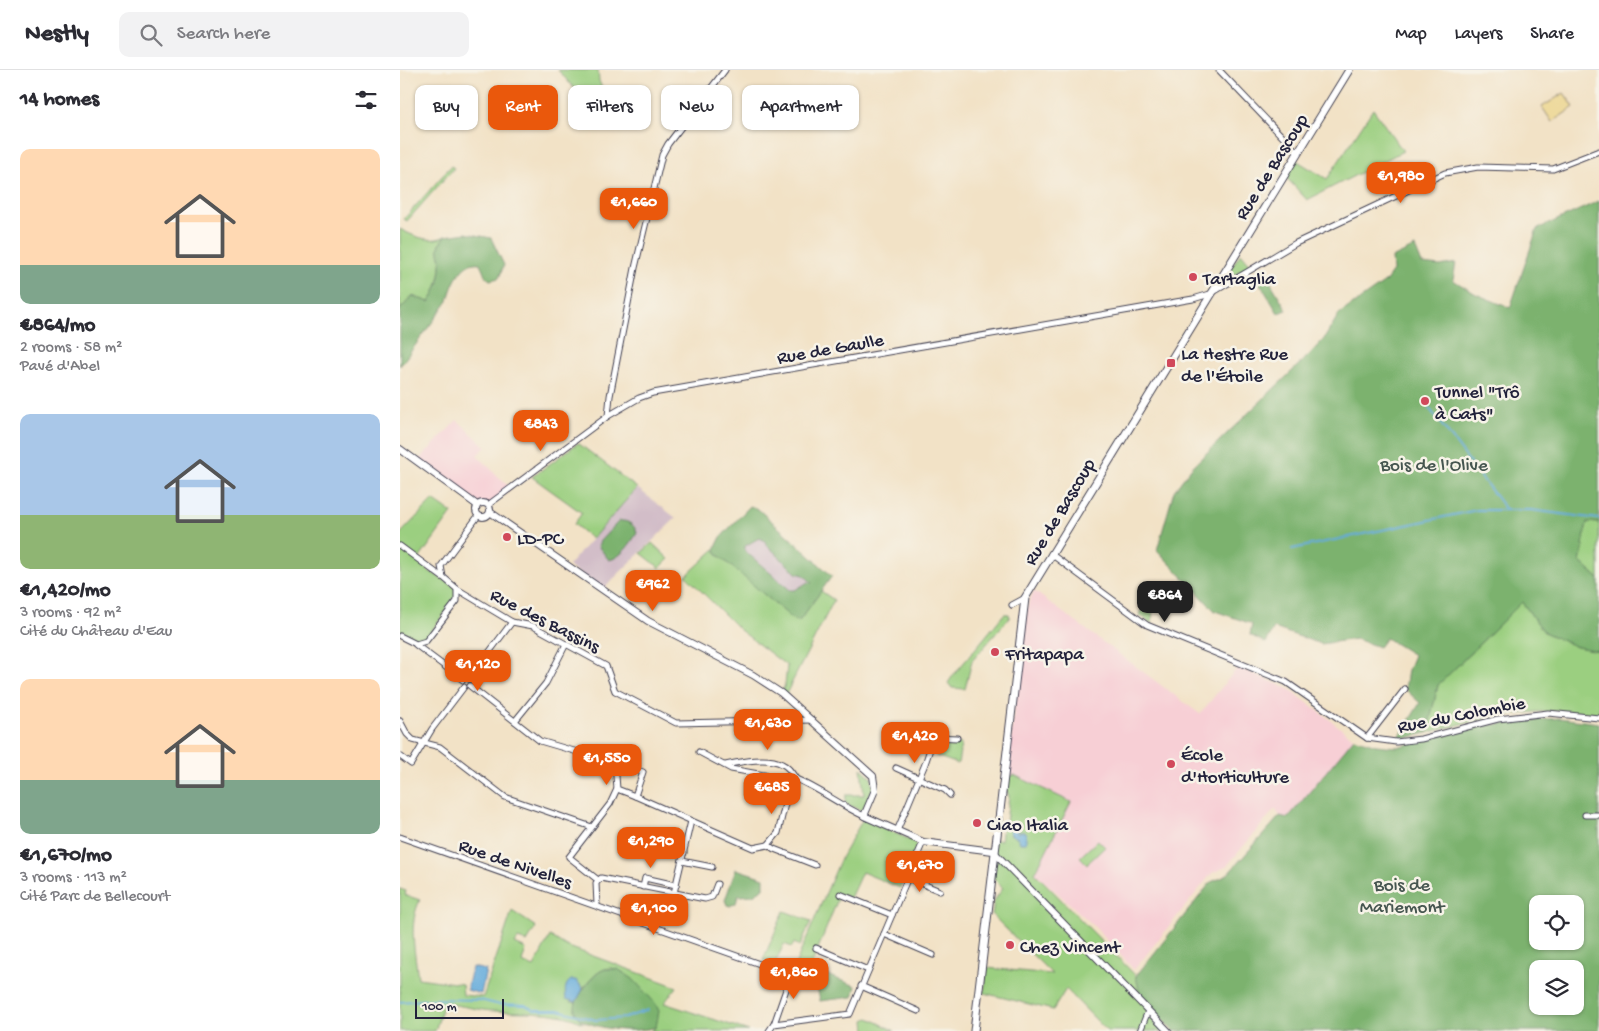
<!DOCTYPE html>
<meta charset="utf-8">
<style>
body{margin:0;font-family:"Gochi Hand",sans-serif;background:#f2f2f3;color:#2b2b33;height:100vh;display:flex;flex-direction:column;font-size:19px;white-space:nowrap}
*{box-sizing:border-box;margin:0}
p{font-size:16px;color:#7c7c81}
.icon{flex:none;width:28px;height:28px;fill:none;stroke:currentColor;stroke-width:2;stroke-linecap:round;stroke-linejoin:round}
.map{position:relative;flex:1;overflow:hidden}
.drawer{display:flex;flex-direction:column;background:#fff;width:400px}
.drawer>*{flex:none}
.top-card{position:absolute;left:15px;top:15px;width:475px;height:45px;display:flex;gap:10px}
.tools{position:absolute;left:1129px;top:825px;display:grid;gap:10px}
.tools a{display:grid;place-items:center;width:55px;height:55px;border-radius:10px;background:#fff;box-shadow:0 1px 4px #0004;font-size:25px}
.scale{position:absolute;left:15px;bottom:12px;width:89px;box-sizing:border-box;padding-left:5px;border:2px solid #22223b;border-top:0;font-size:14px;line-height:18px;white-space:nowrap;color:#22223b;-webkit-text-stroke:4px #f7f3e8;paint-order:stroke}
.price{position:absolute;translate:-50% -42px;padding:0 11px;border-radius:10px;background:#ea580c;color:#fff;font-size:16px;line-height:32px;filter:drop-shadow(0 1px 2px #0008)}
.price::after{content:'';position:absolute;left:50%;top:30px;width:15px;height:11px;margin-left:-8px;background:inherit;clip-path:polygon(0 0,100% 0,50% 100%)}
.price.on{background:#222;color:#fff}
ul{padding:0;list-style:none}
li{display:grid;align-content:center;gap:10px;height:265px;padding:0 20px}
li span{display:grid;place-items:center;height:155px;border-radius:10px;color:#555}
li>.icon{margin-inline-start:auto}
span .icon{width:90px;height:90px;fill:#fffc;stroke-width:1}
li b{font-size:21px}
h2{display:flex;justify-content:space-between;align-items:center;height:60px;padding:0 20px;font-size:21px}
.pill{padding:0 18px;border-radius:10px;background:#fff;box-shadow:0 1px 4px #0004;font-size:18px;line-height:45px}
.pill.on{background:#ea580c;color:#fff}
header{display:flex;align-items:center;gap:30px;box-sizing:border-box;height:70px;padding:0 25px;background:#fff;border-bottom:1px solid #e1e1e2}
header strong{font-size:24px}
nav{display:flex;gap:28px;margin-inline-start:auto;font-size:18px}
.search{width:350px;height:45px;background:#f2f2f3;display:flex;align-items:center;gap:12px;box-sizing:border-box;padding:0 18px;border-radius:10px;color:#7c7c81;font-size:19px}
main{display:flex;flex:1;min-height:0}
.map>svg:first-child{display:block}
</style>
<header>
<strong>Nestly</strong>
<div class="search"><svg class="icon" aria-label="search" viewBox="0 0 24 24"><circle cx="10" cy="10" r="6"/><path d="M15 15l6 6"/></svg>Search here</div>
<nav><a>Map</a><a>Layers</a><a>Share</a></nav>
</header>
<main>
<section class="drawer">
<h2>14 homes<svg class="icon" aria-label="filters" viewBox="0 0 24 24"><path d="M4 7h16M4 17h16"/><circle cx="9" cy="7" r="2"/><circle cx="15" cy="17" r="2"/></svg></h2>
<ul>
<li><span style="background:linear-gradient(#ffd9b3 75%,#7fa58c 0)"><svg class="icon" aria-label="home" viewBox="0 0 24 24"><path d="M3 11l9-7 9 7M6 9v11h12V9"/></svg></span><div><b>€864/mo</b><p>2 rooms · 58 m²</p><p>Pavé d'Abel</p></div></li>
<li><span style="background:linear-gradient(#a9c7e8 65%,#8fb573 0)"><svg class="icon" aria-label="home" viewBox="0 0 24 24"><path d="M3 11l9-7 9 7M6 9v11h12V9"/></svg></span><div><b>€1,420/mo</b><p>3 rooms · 92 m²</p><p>Cité du Château d'Eau</p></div></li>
<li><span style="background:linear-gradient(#ffd9b3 65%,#7fa58c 0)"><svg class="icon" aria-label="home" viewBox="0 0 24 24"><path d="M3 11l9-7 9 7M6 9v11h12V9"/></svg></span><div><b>€1,670/mo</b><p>3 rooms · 113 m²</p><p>Cité Parc de Bellecourt</p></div></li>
</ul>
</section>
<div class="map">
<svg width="1199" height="961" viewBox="0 0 1199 961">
<rect width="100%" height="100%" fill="#f7f3e8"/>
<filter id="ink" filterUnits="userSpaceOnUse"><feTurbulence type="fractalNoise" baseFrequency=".02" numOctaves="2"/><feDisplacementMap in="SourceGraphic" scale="10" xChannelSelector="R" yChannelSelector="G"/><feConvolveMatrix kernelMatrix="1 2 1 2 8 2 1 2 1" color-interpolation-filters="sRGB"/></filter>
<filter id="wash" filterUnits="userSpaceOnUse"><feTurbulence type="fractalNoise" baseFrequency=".0096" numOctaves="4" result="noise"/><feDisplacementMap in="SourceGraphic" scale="20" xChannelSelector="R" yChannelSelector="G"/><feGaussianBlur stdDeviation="1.12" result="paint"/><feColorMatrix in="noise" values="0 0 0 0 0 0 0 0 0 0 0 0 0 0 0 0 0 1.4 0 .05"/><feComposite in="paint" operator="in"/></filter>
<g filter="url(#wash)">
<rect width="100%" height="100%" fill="#f2e2c6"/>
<!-- built -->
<g fill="#f7cfd5">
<path d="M57,350l29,27 -9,8 33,33 -22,17 -9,-1 -62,-42z"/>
<path d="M634,521l166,123 38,-47 51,22 65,49 -66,80 -8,-2 -5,-7 -49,58 -14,6 -78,97 -42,-46 -91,-82 2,-16 3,-4 2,-26 -3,-6 19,-167 5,-22z"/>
</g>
<!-- industrial -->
<g fill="#d2bdc8">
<path d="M237,418l39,30 -69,67 -2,5 -37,-24z"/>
<path d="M359,468l5,2 3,5 29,28 8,2 9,8 -9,1 -9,6h-5l-45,-39v-5z"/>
</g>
<!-- green -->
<g fill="#9bcf80" stroke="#5e785e">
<path d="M158,0h40l1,11 7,16 -12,14z"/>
<path d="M973,39l30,42 -96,49 -23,-25 10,-16 33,20z"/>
<path d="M51,96l3,2 -47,53 -3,-2z"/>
<path d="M0,159c13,7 31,15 45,7 -12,16 -3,16 -4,31 -1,11 -5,26 -12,35l-17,-6 -12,14z"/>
<path d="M841,183l10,12 -20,12 -3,-5z"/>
<path d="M178,373l59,45 -45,51 -18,-15 8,-11 -50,-36z"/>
<path d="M33,430l19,13 -33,46 10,12 26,15 1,13 -31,40 -9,2 -16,-9v-98z"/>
<path d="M1187,452l12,1v56l-19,-17z"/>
<path d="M252,473l17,16 -9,9 -19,-15z"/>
<path d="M315,479l2,5 83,66 21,-29 13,9 -49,96 -4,-3 4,-8 2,-19 -47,-36 -54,-54z"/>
<path d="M749,529l4,3 -1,22 -13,-10z"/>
<path d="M1122,532l22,30 33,15 22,4v63c-57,-9 -117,4 -172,19l11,-48z"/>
<path d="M604,544h5l1,3 -38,44 -7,28 -13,-1 -4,-5 4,-6z"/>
<path d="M540,672l21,2 -3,20 -22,-8z"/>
<path d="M461,698l10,9 2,11 -11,23 -17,-8 1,-8h18z"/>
<path d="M614,705l57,27 -36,71 101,103 4,14 11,11 -3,10 20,20h-61l-41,-42 -13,21 -69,-17 3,-25 65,6 -60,-59 2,-14 9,-13 -12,-12 3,-36h7l2,-14 3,-3 3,-27 -3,-6 2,-14z"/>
<path d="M463,749l50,22 5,6 -18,41 -38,-16 -12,26 -10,-4 -31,77 -14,-6 46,-107z"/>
<path d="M698,770l7,7 -18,17 -7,-7z"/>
<path d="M0,819l6,2 -1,4 15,5c-12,24 -5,52 -2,78l44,6 1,11 20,2 29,-86 24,16 -9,15 -9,-3 -3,5 11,5 -4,13 12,5 16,-31 16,10 111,41 -13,16 85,28h-98l5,-4c-15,-30 -36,-91 -73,-38l-4,-6 -8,19h5l1,14 6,7c-30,-15 -67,-9 -100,-13 -13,-2 -26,-5 -39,-7l-9,28h-35z"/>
<path d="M384,841l27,10 -11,25 -6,-3 -2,4 -8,-3 -9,19 -12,-3z"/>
<path d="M469,948l26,13h-29l-1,-11z"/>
</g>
<!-- forest -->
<g fill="#7cb26e" stroke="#4f6a54" fill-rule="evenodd">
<path d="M1199,131v322l-12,-1 -7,40 19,17v72l-22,-4 -33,-15 -22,-30 -84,83 -11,48 -30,7 23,-37 -15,-14 3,-19 6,-15 -28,-17 -7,9 -23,-8 -35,5 -47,-16 -8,15 -16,-8 2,-11 -37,-13 -58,-61 17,-59 18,-24 117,-112 15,-16 15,-25 46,-32 8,-11 -1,-13 23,-11 7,17 18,2 16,-3 -3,17 23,14 34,14 27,-79z"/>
<path d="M66,163l25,5 13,27 -5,13 -9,2 -5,-4 -5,-13c-19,-3 -29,24 -32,38l-48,65v-56l12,-14 17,6c7,-9 12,-24 12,-36 1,-15 -8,-14 4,-30z"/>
<path d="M863,200l24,40 -9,3 -23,-38z"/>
<path d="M350,436l8,3 74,67 -32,44 -5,1 -78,-67 -2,-5 6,-12zM359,468l5,2 3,5 29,28 8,2 8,8 -4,-1 -13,8h-5l-45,-39v-5z"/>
<path d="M219,451c9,-1 16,4 18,12 -6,10 -16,25 -28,27l-11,-14 2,-5z"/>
<path d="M1159,648l40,5v308h-426l-33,-35 -4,-20 75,-94 15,-6 54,-60 8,2 66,-80 22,7 21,2 82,-21zM1138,834h37v37h-37zM1138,899h37v37h-37z"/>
<path d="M336,799l28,9v10l-11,7 -15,1 -2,7 -6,3 -3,-1 -2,-5z"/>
<path d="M205,899h13l15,10 22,24 4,8 -3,16c-11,4 -35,4 -49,1 -24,-5 -44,-10 -24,-38 6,-9 12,-17 22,-21z"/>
<path d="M424,904l32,12 -3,11 -33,4 -4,-19 3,-6z"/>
</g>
<!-- sand -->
<path fill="#eeda9e" stroke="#887e6c" d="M1164,23l10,14 -22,15 -10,-15z"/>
<!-- water -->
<g fill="#64abdb" stroke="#43668b">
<path d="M613,755l4,2v6l5,-2 4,2v10h-6l-2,-5 -8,-4v-4z"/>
<path d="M72,897l14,3 -5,24 -14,-4z"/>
<path d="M171,910h5l7,9 -7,13 -10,-3c-1,-8 -2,-14 5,-19z"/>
</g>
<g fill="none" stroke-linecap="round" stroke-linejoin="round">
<!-- stream -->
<g stroke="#64abdb" stroke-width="2">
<path d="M1029,338l77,102"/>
<path d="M892,479l185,-39h54l68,9"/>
<path d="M0,932l35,-3 45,1 16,4 29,1 9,5h24l38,10 29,-2 23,-8"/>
</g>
</g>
</g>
<g filter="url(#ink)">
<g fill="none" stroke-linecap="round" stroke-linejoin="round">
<!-- minor casing -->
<g stroke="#413f50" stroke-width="7">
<g id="minor">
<path d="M819,0l79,83"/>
<path d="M208,346l2,-20 25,-128 27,-113 6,-11 57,-74"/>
<path d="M88,435l120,-89 31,-18 14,-5 540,-94 17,-5 86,-51 149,-70 33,-6 75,2 46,-18"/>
<path d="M0,476l42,31"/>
<path d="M651,484l96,71 139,57 81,56 29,4 25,-3 77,-20 50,-6 51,5"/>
<path d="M57,519l55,33 21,4 73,40 9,25 61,32 136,-3"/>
<path d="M612,535l13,-7"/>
<path d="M0,566l16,8 10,-3 31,-40v-12l-14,-12 -2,-11 37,-50"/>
<path d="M16,575l47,35"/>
<path d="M69,609l43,-57"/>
<path d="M70,616l70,55 75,22 2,26 18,7 8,-24 -28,-9"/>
<path d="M0,651l7,13 6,6 27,7 65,50 87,30"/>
<path d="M115,651l31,-38 20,-39"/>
<path d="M967,668l38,-49"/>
<path d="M299,682l32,17 50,9 9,5"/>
<path d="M0,686l11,8 21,-35 32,-42"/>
<path d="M325,695c15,-3 43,-9 57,-1 7,3 10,9 14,15"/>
<path d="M496,698l49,22 5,5"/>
<path d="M235,726l118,52 15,-3 10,-12 12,-50 6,-4c24,10 44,26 68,37"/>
<path d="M1185,745h14"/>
<path d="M497,761l28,-67 9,-27 23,1"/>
<path d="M0,767l391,138 -17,49 -5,7"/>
<path d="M247,775l37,8"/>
<path d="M368,775l6,4 41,16"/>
<path d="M282,791l30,6"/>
<path d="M508,808l32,13"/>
<path d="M198,810l-29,-23 41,-53 7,-15"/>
<path d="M243,817l2,-9 31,7"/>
<path d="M274,823l17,-72"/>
<path d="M440,824l52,21"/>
<path d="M197,835l-1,-22 5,-5 104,21 7,-2 5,-13"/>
<path d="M484,864l49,21"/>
<path d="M416,878l52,22"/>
<path d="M461,916l57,25"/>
<path d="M374,954l76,-10 73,-172"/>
<path d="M740,961l8,-20"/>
</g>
</g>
<!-- tertiary casing -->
<g stroke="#413f50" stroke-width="8">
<g id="tertiary">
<path d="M0,379l77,56"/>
<circle cx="83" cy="440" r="7"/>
<path d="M90,442l158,109 105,54 28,18 92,83 2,14 -11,26 59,26 70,9 175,180"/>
</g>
</g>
<!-- secondary casing -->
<g stroke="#413f50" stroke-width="9">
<path id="secondary" d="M574,961l51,-433 324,-528"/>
</g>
<!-- minor -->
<use href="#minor" stroke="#fff" stroke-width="5"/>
<!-- tertiary -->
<use href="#tertiary" stroke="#fff" stroke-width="6"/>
<!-- secondary -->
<use href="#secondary" stroke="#fff" stroke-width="7"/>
</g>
</g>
<!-- markers -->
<g fill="#d1495b" stroke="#f7f3e8" stroke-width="2">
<circle cx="793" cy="207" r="5"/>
<rect x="766" y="288" width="10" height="10" rx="2.5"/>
<circle cx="1025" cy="331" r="5"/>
<circle cx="107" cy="467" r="5"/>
<circle cx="595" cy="582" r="5"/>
<circle cx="771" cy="694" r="5"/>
<circle cx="577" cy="753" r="5"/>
<circle cx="610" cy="875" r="5"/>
</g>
<g text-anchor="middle" stroke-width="5" stroke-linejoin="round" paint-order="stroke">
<!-- street labels -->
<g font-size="19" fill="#22223b" stroke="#f7f3e8">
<text transform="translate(870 96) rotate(-58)" y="7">Rue de Bascoup</text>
<text transform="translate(430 277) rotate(-10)" y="7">Rue de Gaulle</text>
<text transform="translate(658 441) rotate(-59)" y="7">Rue de Bascoup</text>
<text transform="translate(146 549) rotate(27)" y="7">Rue des Bassins</text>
<text transform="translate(1061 643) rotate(-11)" y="7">Rue du Colombie</text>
<text transform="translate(116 792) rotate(19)" y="7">Rue de Nivelles</text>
</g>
<!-- poi labels -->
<g font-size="19" fill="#22223b" stroke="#f7f3e8" text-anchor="start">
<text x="803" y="214">Tartaglia</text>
<text x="781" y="289">La Hestre Rue<tspan x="781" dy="22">de l'Étoile</tspan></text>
<text x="1035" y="327">Tunnel "Trô<tspan x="1035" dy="22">à Cats"</tspan></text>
<text x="117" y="474">LD-PC</text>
<text x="605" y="589">Fritapapa</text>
<text x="781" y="690">École<tspan x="781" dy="22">d'Horticulture</tspan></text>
<text x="587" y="760">Ciao Italia</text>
<text x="620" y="882">Chez Vincent</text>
</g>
<!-- park labels -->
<g font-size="19" fill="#465650" stroke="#f7f3e8">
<text x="1034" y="400">Bois de l'Olive</text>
<text x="1002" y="820">Bois de<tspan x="1002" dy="22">Mariemont</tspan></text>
</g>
</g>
</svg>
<div class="tools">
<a><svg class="icon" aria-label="locate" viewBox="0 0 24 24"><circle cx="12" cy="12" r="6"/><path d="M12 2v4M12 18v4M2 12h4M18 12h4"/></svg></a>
<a><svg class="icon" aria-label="layers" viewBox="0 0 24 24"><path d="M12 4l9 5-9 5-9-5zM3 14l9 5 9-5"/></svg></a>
</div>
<div class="scale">100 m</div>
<b class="price" style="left:1001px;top:134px">€1,980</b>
<b class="price" style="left:234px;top:160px">€1,660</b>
<b class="price" style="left:141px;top:382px">€843</b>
<b class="price" style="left:253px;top:542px">€962</b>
<b class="price on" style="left:765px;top:553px">€864</b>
<b class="price" style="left:78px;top:622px">€1,120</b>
<b class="price" style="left:368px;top:681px">€1,630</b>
<b class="price" style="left:515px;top:694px">€1,420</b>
<b class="price" style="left:207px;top:716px">€1,550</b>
<b class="price" style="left:372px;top:745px">€685</b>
<b class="price" style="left:251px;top:799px">€1,290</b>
<b class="price" style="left:520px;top:823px">€1,670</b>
<b class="price" style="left:254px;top:866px">€1,100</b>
<b class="price" style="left:394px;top:930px">€1,860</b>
<div class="top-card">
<a class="pill">Buy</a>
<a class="pill on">Rent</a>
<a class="pill">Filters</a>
<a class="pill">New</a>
<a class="pill">Apartment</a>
</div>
</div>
</main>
